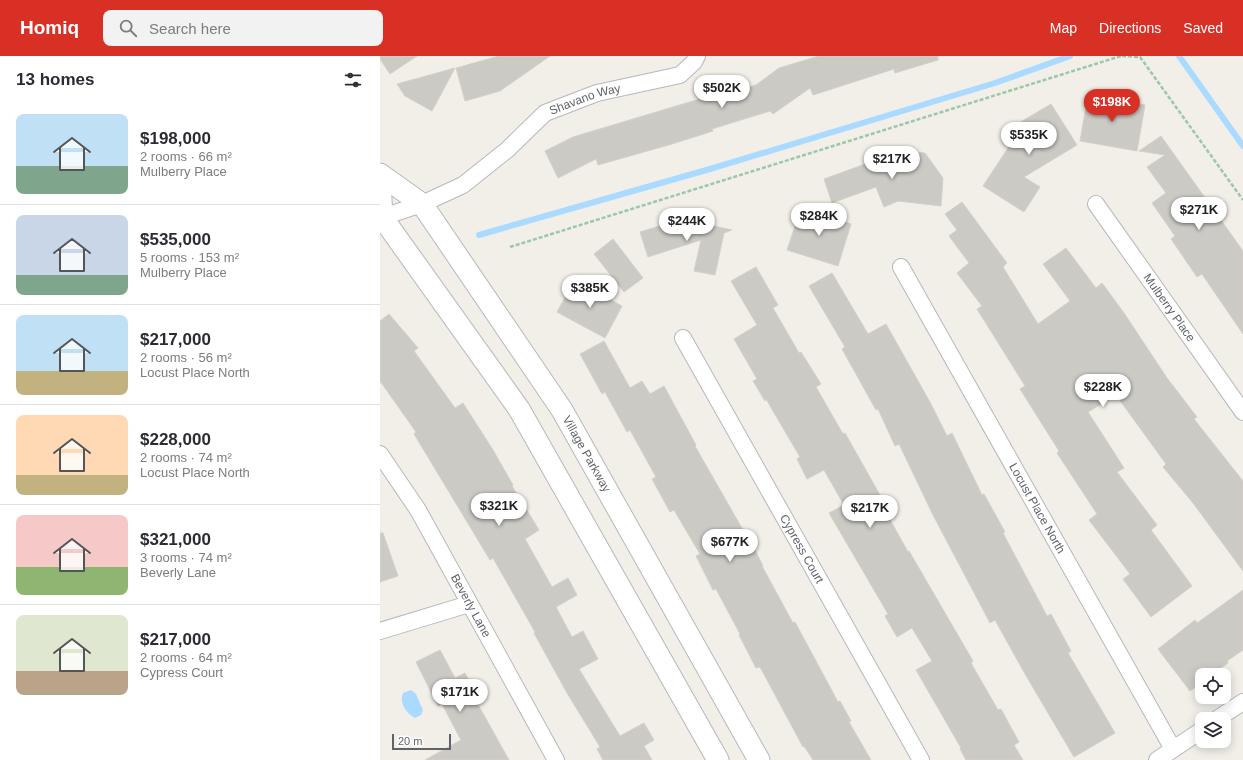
<!DOCTYPE html>
<meta charset="utf-8">
<style>
body{margin:0;font-family:Arial,sans-serif;background:#f2f2f3;color:#2b2b33;height:100vh;display:flex;flex-direction:column;font-size:15px;white-space:nowrap}
*{box-sizing:border-box;margin:0}
p{font-size:13px;color:#7c7c81}
.icon{flex:none;width:22px;height:22px;fill:none;stroke:currentColor;stroke-width:2;stroke-linecap:round;stroke-linejoin:round}
.map{position:relative;flex:1;overflow:hidden}
.sheet{display:flex;flex-direction:column;background:#fff;width:380px}
.sheet>*{flex:none}
.tools{position:absolute;left:815px;top:612px;display:grid;gap:8px}
.tools a{display:grid;place-items:center;width:36px;height:36px;border-radius:8px;background:#fff;box-shadow:0 2px 10px #0003;font-size:20px}
.scale{position:absolute;left:12px;bottom:10px;width:59px;box-sizing:border-box;padding-left:4px;border:2px solid #5f6368;border-top:0;font-size:11px;line-height:14px;white-space:nowrap;color:#5f6368;-webkit-text-stroke:3px #fff;paint-order:stroke}
.price{position:absolute;translate:-50% -34px;padding:0 9px;border-radius:14px;background:#fff;color:#222;font-size:13px;line-height:26px;filter:drop-shadow(0 1px 2px #0008)}
.price::after{content:'';position:absolute;left:50%;top:24px;width:12px;height:9px;margin-left:-6px;background:inherit;clip-path:polygon(0 0,100% 0,50% 100%)}
.price.selected{background:#d93025;color:#fff}
ul{padding:0;list-style:none}
li{display:flex;align-items:center;gap:12px;height:100px;padding:0 16px}
li+li{border-top:1px solid #e1e1e2}
li span{display:grid;place-items:center;flex:none;width:112px;height:80px;border-radius:8px;color:#555}
li>.icon{margin-inline-start:auto}
span .icon{width:48px;height:48px;fill:#fffc;stroke-width:1}
li b{font-size:17px}
h2{display:flex;justify-content:space-between;align-items:center;height:48px;padding:0 16px;font-size:17px}
header{display:flex;align-items:center;gap:24px;box-sizing:border-box;height:56px;padding:0 20px;background:#d93025;color:#fff}
header strong{font-size:19px}
nav{display:flex;gap:22px;margin-inline-start:auto;font-size:14px}
.search{width:280px;height:36px;background:#f2f2f3;display:flex;align-items:center;gap:10px;box-sizing:border-box;padding:0 14px;border-radius:8px;color:#7c7c81;font-size:15px}
main{display:flex;flex:1;min-height:0}
.map>svg:first-child{display:block}
</style>
<header>
<strong>Homiq</strong>
<div class="search"><svg class="icon" aria-label="search" viewBox="0 0 24 24"><circle cx="10" cy="10" r="6"/><path d="M15 15l6 6"/></svg>Search here</div>
<nav><a>Map</a><a>Directions</a><a>Saved</a></nav>
</header>
<main>
<section class="sheet">
<h2>13 homes<svg class="icon" aria-label="filters" viewBox="0 0 24 24"><path d="M4 7h16M4 17h16"/><circle cx="9" cy="7" r="2"/><circle cx="15" cy="17" r="2"/></svg></h2>
<ul>
<li><span style="background:linear-gradient(#bfe0f5 65%,#7fa58c 0)"><svg class="icon" aria-label="home" viewBox="0 0 24 24"><path d="M3 11l9-7 9 7M6 9v11h12V9"/></svg></span><div><b>$198,000</b><p>2 rooms · 66 m²</p><p>Mulberry Place</p></div></li>
<li><span style="background:linear-gradient(#c9d6e8 75%,#7fa58c 0)"><svg class="icon" aria-label="home" viewBox="0 0 24 24"><path d="M3 11l9-7 9 7M6 9v11h12V9"/></svg></span><div><b>$535,000</b><p>5 rooms · 153 m²</p><p>Mulberry Place</p></div></li>
<li><span style="background:linear-gradient(#bfe0f5 70%,#c2b280 0)"><svg class="icon" aria-label="home" viewBox="0 0 24 24"><path d="M3 11l9-7 9 7M6 9v11h12V9"/></svg></span><div><b>$217,000</b><p>2 rooms · 56 m²</p><p>Locust Place North</p></div></li>
<li><span style="background:linear-gradient(#ffd9b3 75%,#c2b280 0)"><svg class="icon" aria-label="home" viewBox="0 0 24 24"><path d="M3 11l9-7 9 7M6 9v11h12V9"/></svg></span><div><b>$228,000</b><p>2 rooms · 74 m²</p><p>Locust Place North</p></div></li>
<li><span style="background:linear-gradient(#f6c9c9 65%,#8fb573 0)"><svg class="icon" aria-label="home" viewBox="0 0 24 24"><path d="M3 11l9-7 9 7M6 9v11h12V9"/></svg></span><div><b>$321,000</b><p>3 rooms · 74 m²</p><p>Beverly Lane</p></div></li>
<li><span style="background:linear-gradient(#dfe7d0 70%,#b9a48a 0)"><svg class="icon" aria-label="home" viewBox="0 0 24 24"><path d="M3 11l9-7 9 7M6 9v11h12V9"/></svg></span><div><b>$217,000</b><p>2 rooms · 64 m²</p><p>Cypress Court</p></div></li>
</ul>
</section>
<div class="map">
<svg width="863" height="704" viewBox="0 0 863 704">
<rect width="100%" height="100%" fill="#f1efe8"/>
<!-- water -->
<path fill="#aadaff" d="M31,634l5,4 7,16 -2,5 -6,3c-9,-5 -16,-15 -12,-25z"/>
<g fill="none" stroke-linecap="round" stroke-linejoin="round">
<!-- stream -->
<g stroke="#aadaff" stroke-width="6">
<path d="M799,0l64,90"/>
<path d="M99,179l231,-66 285,-86 75,-27"/>
</g>
</g>
<!-- building -->
<g fill="#cccac5" stroke="#d6d1c6">
<path d="M0,0h37l-27,18 -10,-15z"/>
<path d="M119,0h51l-50,35 -35,10 -9,-33z"/>
<path d="M439,0h119v4l-43,13 -1,-4 -81,26 -3,-7 -37,26 -3,-3 -58,18 1,2 -41,13 -74,21 -2,-6 -38,19 -13,-27 28,-14 130,-39 1,3 52,-16 23,-17z"/>
<path d="M75,12l-23,43 -27,-15 -8,-12z"/>
<path d="M708,39l57,10 -8,46 -57,-10z"/>
<path d="M671,48l26,41 -53,32 16,10 -16,25 -41,-26 27,-41 -8,-12z"/>
<path d="M781,80l82,115v83l-41,-60 -5,3 -26,-38 4,-3 -23,-33 14,-10 -19,-26 18,-12 -26,-4z"/>
<path d="M521,95l24,2 18,25 -2,28 -43,-5 -14,6 -8,-20 -44,16 -8,-24z"/>
<path d="M582,146l45,61 -4,4 35,57 32,-23 -27,-37 23,-16 30,40 6,-5 22,30 43,65 30,39 -3,2 49,62v90l-50,-68 -30,-36 3,-3 -50,-69 -28,17 36,56 -7,4 40,53 -6,5 41,56 -41,31 -28,-38 7,-5 -41,-54 8,-6 -40,-61 2,-2 -39,-62 5,-3 -48,-77 5,-3 -25,-33 12,-10 -20,-27 8,-6 -12,-16z"/>
<path d="M421,152l50,16 -13,42 -51,-16z"/>
<path d="M302,163l50,11 -8,3 -9,42 -21,-4 7,-31 -53,17 -8,-25z"/>
<path d="M233,183l30,39 -19,14 -30,-38z"/>
<path d="M376,211l22,38 -5,3 26,45 2,-1 20,32 -5,3 27,47 2,-1 40,71 -3,1 26,47 1,-1 64,110 -2,2 27,47 3,-1 18,33 -5,3 9,15h-57l-6,-11 1,-1 -45,-78 16,-9 -20,-33 -15,9 -12,-21 3,-2 -59,-101 15,-8 -20,-35 -17,9 -10,-20 3,-2 -34,-58 -1,2 -12,-20 4,-2 -23,-40 23,-14 -26,-44z"/>
<path d="M452,217l36,61 18,-10 45,80 16,32 5,-3 30,62 2,-1 21,38 -2,1 44,83 4,-2 20,37 -3,2 47,80 -41,24 -49,-83 -30,-54 -5,3 -57,-108 -34,-71 -4,2 -17,-37 -2,1 -34,-61 3,-2 -36,-61z"/>
<path d="M195,224l47,26 -17,32 -48,-26z"/>
<path d="M9,258l29,34 -4,3 41,57 8,-5 30,47 20,35 -1,1 27,44 -14,9 27,48 16,-9 9,17 -21,12 16,30 11,-6 15,28 -19,10 41,67 24,-13 10,17 -10,6 8,14h-49l-6,-11 3,-2 -33,-54 -33,-60 1,-1 -42,-74 -3,2 -76,-126 2,-2 -36,-51v-60z"/>
<path d="M224,285l26,47 12,-7 8,13 14,-8 32,59 -1,1 56,98h1l11,22h-1l31,57 2,-1 43,80 2,-1 11,20 -2,1 22,38h-58l-9,-14 -1,1 -43,-80 -4,1 -17,-33 1,-1 -24,-45 -3,1 -17,-34 4,-2 -26,-44 -4,2 -18,-33 4,-2 -26,-47 -3,2 -22,-40 -3,2 -22,-40z"/>
<path d="M0,477h3l15,43 -18,6z"/>
<path d="M863,534v60l-16,11 1,2 -17,12h-9v7l-12,9 -32,-42 37,-29 2,3z"/>
<path d="M60,594l15,28 10,-5 8,15 -3,2 39,70h-84l36,-20 -19,-36 -4,2 -22,-44z"/>
</g>
<g fill="none" stroke-linecap="round" stroke-linejoin="round">
<!-- minor casing -->
<g stroke="#b5b8bc" stroke-width="18">
<g id="minor">
<path id="s1" d="M716,148l147,208"/>
<path id="s2" d="M0,162l42,-14 41,-19 44,-35 38,-37 52,-20 83,-18 14,-13 3,-6"/>
<path id="s3" d="M521,211l272,482"/>
<path id="s4" d="M303,282l238,422"/>
<path id="s5" d="M0,398l38,56 138,250"/>
<path d="M0,575l89,-27"/>
<path d="M837,663l26,-17"/>
<path d="M777,704l45,-30"/>
</g>
</g>
<!-- tertiary casing -->
<g stroke="#b5b8bc" stroke-width="23">
<g id="tertiary">
<path id="s6" d="M0,118l42,30 140,206 197,350"/>
<path d="M0,126l2,35 137,192 199,351"/>
</g>
</g>
<!-- path -->
<g stroke="#9cc7a9" stroke-width="2.5" stroke-dasharray="4 2" stroke-linecap="butt">
<path d="M742,0l18,1 103,143"/>
<path d="M130,191l611,-191"/>
</g>
<!-- minor -->
<use href="#minor" stroke="#fff" stroke-width="16"/>
<!-- tertiary -->
<use href="#tertiary" stroke="#fff" stroke-width="21"/>
</g>
<g text-anchor="middle" stroke-width="3.5" stroke-linejoin="round" paint-order="stroke">
<!-- street labels -->
<g font-size="12" fill="#5f6368" stroke="#fff">
<text dy="4" stroke="none"><textPath href="#s2" startOffset="241">Shavano Way</textPath></text>
<text dy="4" stroke="none"><textPath href="#s1" startOffset="127">Mulberry Place</textPath></text>
<text dy="4" stroke="none"><textPath href="#s6" startOffset="351">Village Parkway</textPath></text>
<text dy="4" stroke="none"><textPath href="#s3" startOffset="277">Locust Place North</textPath></text>
<text dy="4" stroke="none"><textPath href="#s4" startOffset="242">Cypress Court</textPath></text>
<text dy="4" stroke="none"><textPath href="#s5" startOffset="177">Beverly Lane</textPath></text>
</g>
</g>
</svg>
<div class="tools">
<a><svg class="icon" aria-label="locate" viewBox="0 0 24 24"><circle cx="12" cy="12" r="6"/><path d="M12 2v4M12 18v4M2 12h4M18 12h4"/></svg></a>
<a><svg class="icon" aria-label="layers" viewBox="0 0 24 24"><path d="M12 4l9 5-9 5-9-5zM3 14l9 5 9-5"/></svg></a>
</div>
<div class="scale">20 m</div>
<b class="price" style="left:342px;top:53px">$502K</b>
<b class="price selected" style="left:732px;top:67px">$198K</b>
<b class="price" style="left:649px;top:100px">$535K</b>
<b class="price" style="left:512px;top:124px">$217K</b>
<b class="price" style="left:819px;top:175px">$271K</b>
<b class="price" style="left:439px;top:181px">$284K</b>
<b class="price" style="left:307px;top:186px">$244K</b>
<b class="price" style="left:210px;top:253px">$385K</b>
<b class="price" style="left:723px;top:352px">$228K</b>
<b class="price" style="left:119px;top:471px">$321K</b>
<b class="price" style="left:490px;top:473px">$217K</b>
<b class="price" style="left:350px;top:507px">$677K</b>
<b class="price" style="left:80px;top:657px">$171K</b>
</div>
</main>
